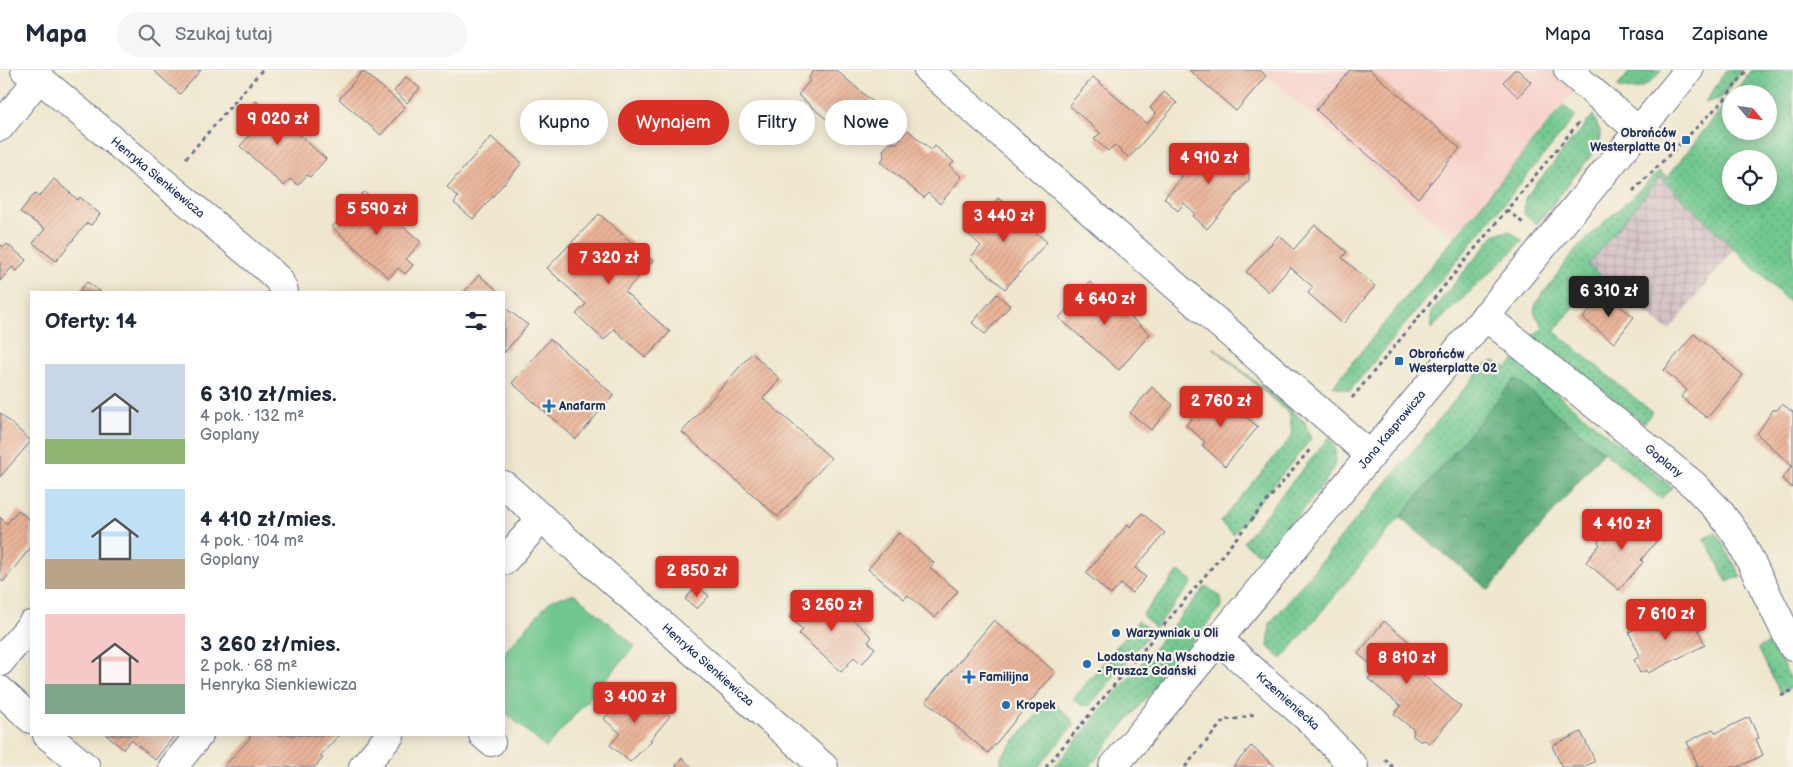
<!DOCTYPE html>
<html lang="pl">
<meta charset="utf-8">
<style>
body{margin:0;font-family:"Balsamiq Sans",sans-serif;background:#f6f6f7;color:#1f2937;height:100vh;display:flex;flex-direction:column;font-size:19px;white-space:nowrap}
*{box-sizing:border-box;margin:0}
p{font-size:16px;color:#747a83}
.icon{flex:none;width:28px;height:28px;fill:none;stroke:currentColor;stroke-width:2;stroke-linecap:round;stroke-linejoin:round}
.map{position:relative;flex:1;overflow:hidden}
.drawer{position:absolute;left:30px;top:221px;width:475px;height:445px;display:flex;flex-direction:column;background:#fff;border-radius:0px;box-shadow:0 2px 12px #0003}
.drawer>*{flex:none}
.guide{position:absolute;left:520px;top:30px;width:475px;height:45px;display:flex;gap:10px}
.needle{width:32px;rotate:119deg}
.tools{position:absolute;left:1722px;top:15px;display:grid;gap:10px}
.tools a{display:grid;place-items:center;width:55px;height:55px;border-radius:50%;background:#fff;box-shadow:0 2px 12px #0003;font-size:25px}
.price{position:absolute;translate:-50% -42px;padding:0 11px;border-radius:5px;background:#d93025;color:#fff;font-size:16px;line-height:32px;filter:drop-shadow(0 1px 2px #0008)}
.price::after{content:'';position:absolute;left:50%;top:30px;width:15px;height:11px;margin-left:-8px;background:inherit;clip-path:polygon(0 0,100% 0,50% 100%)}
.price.active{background:#222;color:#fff}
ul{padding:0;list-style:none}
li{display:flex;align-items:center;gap:15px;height:125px;padding:0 15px}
li span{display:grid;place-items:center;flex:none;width:140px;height:100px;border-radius:0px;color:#555}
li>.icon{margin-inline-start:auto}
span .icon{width:60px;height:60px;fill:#fffc;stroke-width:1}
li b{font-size:21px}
h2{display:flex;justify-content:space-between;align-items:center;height:60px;padding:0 15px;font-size:21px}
.pill{padding:0 18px;border-radius:22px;background:#fff;box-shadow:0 2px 12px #0003;font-size:18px;line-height:45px}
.pill.active{background:#d93025;color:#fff}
header{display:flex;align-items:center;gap:30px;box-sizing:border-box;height:70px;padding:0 25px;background:#fff;border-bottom:1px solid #e0e1e3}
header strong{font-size:24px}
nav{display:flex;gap:28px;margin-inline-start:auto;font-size:18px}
.search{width:350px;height:45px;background:#f6f6f7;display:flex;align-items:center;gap:12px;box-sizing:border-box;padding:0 18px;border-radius:28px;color:#747a83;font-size:19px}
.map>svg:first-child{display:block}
</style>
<header>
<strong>Mapa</strong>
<div class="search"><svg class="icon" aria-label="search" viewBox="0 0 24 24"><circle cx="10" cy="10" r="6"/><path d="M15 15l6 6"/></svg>Szukaj tutaj</div>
<nav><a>Mapa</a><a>Trasa</a><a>Zapisane</a></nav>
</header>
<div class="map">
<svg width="1793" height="697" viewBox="0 0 1793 697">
<defs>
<pattern id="industrial-grid" width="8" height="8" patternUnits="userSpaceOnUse" patternTransform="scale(1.25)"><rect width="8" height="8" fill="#d2bec1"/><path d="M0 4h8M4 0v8" fill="none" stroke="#aa9ba0"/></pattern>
<pattern id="grass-dots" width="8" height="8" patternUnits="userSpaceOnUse" patternTransform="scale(1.25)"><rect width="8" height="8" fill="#71c88e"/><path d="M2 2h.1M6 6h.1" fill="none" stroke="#5ca377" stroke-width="1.8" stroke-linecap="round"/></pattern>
<pattern id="forest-crowns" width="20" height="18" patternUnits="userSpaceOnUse" patternTransform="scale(1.25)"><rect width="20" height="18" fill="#5cac79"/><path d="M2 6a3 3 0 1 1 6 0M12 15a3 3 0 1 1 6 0" fill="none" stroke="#4b8c66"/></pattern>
<pattern id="building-hatch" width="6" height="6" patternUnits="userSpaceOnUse" patternTransform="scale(1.25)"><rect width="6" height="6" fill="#eab498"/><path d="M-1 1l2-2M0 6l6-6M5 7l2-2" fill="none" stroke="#c89b85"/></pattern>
</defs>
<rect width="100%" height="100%" fill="#f7f3e8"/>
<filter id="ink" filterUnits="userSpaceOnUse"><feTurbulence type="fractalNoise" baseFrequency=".02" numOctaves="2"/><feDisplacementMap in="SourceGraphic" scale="10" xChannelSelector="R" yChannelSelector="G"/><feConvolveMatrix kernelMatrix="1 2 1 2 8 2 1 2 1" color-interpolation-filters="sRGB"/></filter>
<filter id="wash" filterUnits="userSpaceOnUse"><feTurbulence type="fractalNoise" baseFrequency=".0096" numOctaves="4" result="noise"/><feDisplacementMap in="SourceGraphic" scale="20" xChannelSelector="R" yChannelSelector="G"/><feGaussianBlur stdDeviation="1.12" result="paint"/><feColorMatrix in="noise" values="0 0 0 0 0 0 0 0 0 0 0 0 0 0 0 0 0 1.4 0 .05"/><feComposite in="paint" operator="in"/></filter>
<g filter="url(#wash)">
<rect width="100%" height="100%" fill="#efe7ce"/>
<!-- built -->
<path fill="#f7d0c9" d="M1260,0h332l-137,169z"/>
<!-- industrial -->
<path fill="url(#industrial-grid)" d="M1660,107l74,72 -65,82 -81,-66z"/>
<!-- grass -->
<g fill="url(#grass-dots)" stroke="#467c76" fill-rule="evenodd">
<path d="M1631,0h31c-11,14 -26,25 -45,17z"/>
<path d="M1726,0h17l-22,28 -16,5z"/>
<path d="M1752,0h41v236l-133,-129 -72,88 13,10 -47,56 98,81 -8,11 -112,-88h3l8,-8 -9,-15c1,-14 13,-21 20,-33 26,-42 71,-72 105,-108l8,6 64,-80v34h38v-37h-35zM1731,89h38v37h-38z"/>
<path d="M1563,35l13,11 -226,275 -17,-5z"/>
<path d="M1593,45l7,16v13l-63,80 -13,-10 1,-16z"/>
<path d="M1510,161l13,10 -92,88v-17l64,-78z"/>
<path d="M1213,277l92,75 6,17 -78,95 -13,-12 72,-86 -2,-22z"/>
<path d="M1515,290l157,127 -11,12 -146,-120 -233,280 -14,-12 2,-24 214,-258 10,-3 13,6z"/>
<path d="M1329,367c5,7 8,17 6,26 -7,22 -52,69 -69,89l-9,1 -14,-11z"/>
<path d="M1716,462l25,44 -14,6 -17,-34 -7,-9z"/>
<path d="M1179,501l14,11 -38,46 -13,-13z"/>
<path d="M1206,516l15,11 1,9 -133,161h-35z"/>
<path d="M1138,551l14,10 -62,74 -8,1 -9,-7z"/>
<path d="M1772,572l21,42v3l-13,6 -22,-45z"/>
<path d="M1053,633l18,15 2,8 -35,41h-33l-4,-3v-7l45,-53z"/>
</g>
<!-- forest -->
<path fill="url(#forest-crowns)" stroke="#3c6e6c" d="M1515,309l88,73 -114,138 -89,-72z"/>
<!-- green -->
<path fill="#71c88e" stroke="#467c76" d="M575,524l60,52 -89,102 -42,-37v-58l47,-53z"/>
<g id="blocks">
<!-- building -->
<g fill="url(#building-hatch)">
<path d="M153,0h48l-21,24z"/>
<path d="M815,0h21l37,32 -28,33 -47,-40 12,-14 -1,-4z"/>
<path d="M1189,0h71l6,6 -30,35z"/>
<path d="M1350,0h20l90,78 -42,50 -102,-88z"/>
<path d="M1514,0h4l13,12 -13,15 -15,-15z"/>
<path d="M363,1l42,36 -24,28 -42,-36z"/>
<path d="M406,7l14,11 -13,15 -13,-12z"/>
<path d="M1093,7l54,47 9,-10 -6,-6 14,-16 13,11 -48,55 -15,-13 -6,6 -14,-12 6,-6 -31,-28z"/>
<path d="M256,31l14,13 3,-3 53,48 -16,18 -3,-2 -9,10 -8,-6 -6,7 -44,-40 10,-11 -14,-13z"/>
<path d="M908,60l23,20 4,-4 19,16 -4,4 12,11 -22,27 -12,-11 -4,5 -43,-36 3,-5 -1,-7 7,-7h7z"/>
<path d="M491,67l31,26 -49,56 -19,-16 4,-6 -11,-10z"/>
<path d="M1211,76l13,11 12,1 13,11v11l-42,49 -14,-13 2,-3 -11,-10 -6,8 -14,-13 18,-21 -5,-5 11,-12 12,-2z"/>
<path d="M54,109l24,21 2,-3 20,17 -9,11 -4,-2 -31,38 -23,-18 12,-14 -25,-17 15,-19 4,4z"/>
<path d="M364,122l57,50 -15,17 7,6 -8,9 -7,-6 -9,10 -57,-51z"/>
<path d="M998,128l49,44 -42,47 -35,-31 11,-12 -14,-13z"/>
<path d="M599,144l54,47 -28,31 45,40 -24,26 -32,-29 -10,11 -28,-26 10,-10 -39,-36z"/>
<path d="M1315,155l32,27 -5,6 33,28 -32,38 -35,-31 5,-6 -23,-20 -21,25 -23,-20 33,-37 15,14z"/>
<path d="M0,174l4,3 3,-3 19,16 -9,11 -5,-4 -12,14z"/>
<path d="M479,205l20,17h-35z"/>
<path d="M87,212l14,10h-23z"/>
<path d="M1090,212l60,52 -31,36 -60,-52z"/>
<path d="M1603,223l31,24 -20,26 -31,-25z"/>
<path d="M997,224l13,12 -25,28 -13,-11z"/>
<path d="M504,237l24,18 -24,28z"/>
<path d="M1694,264l49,41 -36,43 -26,-21 6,-7 -23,-20z"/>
<path d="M550,269l64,56 -38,44 -64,-56z"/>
<path d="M752,283l28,26 -17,19 68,60 -53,59 -96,-85z"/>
<path d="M1152,317l21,18 -22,25 -21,-17z"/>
<path d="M1216,320l15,14 -2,2 12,10 2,-2 15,13 -33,39 -23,-21 3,-3 -19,-17z"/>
<path d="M1782,334l11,8v76l-11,-9 10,-13 -35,-32 16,-24h4z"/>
<path d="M0,343l31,28 -31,36z"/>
<path d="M18,440l13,11v26l-28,35 -3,-3v-62l7,7z"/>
<path d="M1142,443l23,20 -30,35 11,9 -14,16 -11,-9 -10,11 -25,-22 42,-49 2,3z"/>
<path d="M1621,445l17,14 4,-5 17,14 -18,22 2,2 -24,28 -33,-28 14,-18 -2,-2z"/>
<path d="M899,463l35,30 -4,5 28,23 -23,27 -27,-23 -4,4 -36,-30z"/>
<path d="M697,516l12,10 -12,13 -12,-10z"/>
<path d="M810,524l13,11 6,-7 43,39 -4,5 7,6 -13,16 -8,-7 -13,15 -42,-38 4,-4 -14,-13z"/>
<path d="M1691,538l10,21 -3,1 7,15 -57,28 -1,-3 -7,3 -6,-13 6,-4 -11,-24 26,-12 3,4z"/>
<path d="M994,550l61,52 -67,81 -62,-52z"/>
<path d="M1384,551l29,24 -10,13 58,49 -31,37 -5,-4 -5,1 -7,-5 1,-6 -20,-16 7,-8 -33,-27 8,-10 -18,-15z"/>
<path d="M631,618l16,14 3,-4 20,18 -20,24 2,1 -22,21 -20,-17 10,-12 -16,-14z"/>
<path d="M1749,647l10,21 -3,1 7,16 -25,12h-43l3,-2 -11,-23 26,-13 3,4z"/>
<path d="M1581,662l14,29 -11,6h-22l-10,-21z"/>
<path d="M106,665h69l-20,25 -24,-20 -8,9z"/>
<path d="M249,665h90l-19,21 3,2 -8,9h-91l26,-29z"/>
<path d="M1251,676l25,21h-43z"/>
<path d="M682,688l10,9h-17z"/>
</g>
</g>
</g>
<g filter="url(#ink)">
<use href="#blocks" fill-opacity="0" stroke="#656f85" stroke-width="1"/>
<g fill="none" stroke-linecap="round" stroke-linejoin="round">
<!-- minor casing -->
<g stroke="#656f85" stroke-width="30">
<g id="minor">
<path id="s1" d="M25,0l14,8 226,189 14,13 5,12"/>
<path d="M928,0l443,386"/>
<path d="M1568,0l72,62"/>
<path d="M0,57l39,-49"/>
<path id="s2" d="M1485,246l209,169 25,26 20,27 54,109"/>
<path id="s3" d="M504,415l320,282"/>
<path d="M504,491l38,-43"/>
<path id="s4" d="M1219,570l94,83 41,44"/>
<path d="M0,592l31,-37"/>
<path d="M0,620l31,29"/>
<path d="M47,665l39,32"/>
<path d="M483,665l8,7"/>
<path d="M173,697l26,-32"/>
<path d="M363,697l27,-32"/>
<path id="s5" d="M1113,697l576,-697"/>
</g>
</g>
<!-- path -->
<g stroke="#656f85" stroke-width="3" stroke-dasharray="4 4" stroke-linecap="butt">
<path d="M186,88l76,-88"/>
<path d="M1633,121l91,-91 23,-30"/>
<path d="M1507,140l16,13"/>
<path d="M1352,328l228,-277"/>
<path d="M1781,626l12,-6"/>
<path d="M1385,689l8,8"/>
<path d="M1046,697l266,-320"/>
<path d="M1185,697l40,-48 7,1 23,-6"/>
</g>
<!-- minor -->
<use href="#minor" stroke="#fff" stroke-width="28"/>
</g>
</g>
<!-- markers -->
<g fill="#1f6fb2" stroke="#f7f3e8" stroke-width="2">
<rect x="1681" y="65" width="10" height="10" rx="2.5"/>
<rect x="1394" y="286" width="10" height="10" rx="2.5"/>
<path d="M546.5 328.5h5v5h5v5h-5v5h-5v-5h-5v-5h5z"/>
<circle cx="1116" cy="563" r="5"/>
<circle cx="1087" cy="594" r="5"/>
<path d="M966.5 599.5h5v5h5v5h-5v5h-5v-5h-5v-5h5z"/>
<circle cx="1006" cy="635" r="5"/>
</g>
<g text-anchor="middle" stroke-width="4.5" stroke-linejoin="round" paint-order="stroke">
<!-- poi labels -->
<g font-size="12" font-weight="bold" fill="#1b2f5e" stroke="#f7f3e8" text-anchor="start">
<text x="1676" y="67" text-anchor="end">Obrońców<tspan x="1676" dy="14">Westerplatte 01</tspan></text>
<text x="1409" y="288">Obrońców<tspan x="1409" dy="14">Westerplatte 02</tspan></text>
<text x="559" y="340">Anafarm</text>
<text x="1126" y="567">Warzywniak u Oli</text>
<text x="1097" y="591">Lodostany Na Wschodzie<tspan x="1097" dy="14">- Pruszcz Gdański</tspan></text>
<text x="979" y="611">Familijna</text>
<text x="1016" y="639">Kropek</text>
</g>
<!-- street labels -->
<g font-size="12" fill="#1b2f5e" stroke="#f7f3e8">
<text dy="4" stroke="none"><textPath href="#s1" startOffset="171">Henryka Sienkiewicza</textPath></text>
<text dy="4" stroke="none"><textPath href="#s5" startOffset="438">Jana Kasprowicza</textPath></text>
<text dy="4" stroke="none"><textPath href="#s2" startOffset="230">Goplany</textPath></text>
<text dy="4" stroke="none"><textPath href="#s3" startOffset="272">Henryka Sienkiewicza</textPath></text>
<text dy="4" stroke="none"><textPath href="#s4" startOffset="92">Krzemieniecka</textPath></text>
</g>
</g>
</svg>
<div class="tools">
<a><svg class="needle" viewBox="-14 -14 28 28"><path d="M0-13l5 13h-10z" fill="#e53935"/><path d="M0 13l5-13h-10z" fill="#747a83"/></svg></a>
<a><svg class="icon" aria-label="locate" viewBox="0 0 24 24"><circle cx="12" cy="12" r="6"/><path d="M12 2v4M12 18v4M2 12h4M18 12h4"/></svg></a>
</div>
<b class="price" style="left:278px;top:76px">9 020 zł</b>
<b class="price" style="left:1209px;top:115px">4 910 zł</b>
<b class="price" style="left:377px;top:166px">5 590 zł</b>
<b class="price" style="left:1004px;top:173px">3 440 zł</b>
<b class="price" style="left:609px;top:215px">7 320 zł</b>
<b class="price active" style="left:1609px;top:248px">6 310 zł</b>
<b class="price" style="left:1105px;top:256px">4 640 zł</b>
<b class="price" style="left:1221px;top:358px">2 760 zł</b>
<b class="price" style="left:1622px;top:481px">4 410 zł</b>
<b class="price" style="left:697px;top:528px">2 850 zł</b>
<b class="price" style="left:832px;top:562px">3 260 zł</b>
<b class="price" style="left:1666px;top:571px">7 610 zł</b>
<b class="price" style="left:1407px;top:615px">8 810 zł</b>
<b class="price" style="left:635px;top:654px">3 400 zł</b>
<div class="guide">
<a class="pill">Kupno</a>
<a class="pill active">Wynajem</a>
<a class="pill">Filtry</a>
<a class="pill">Nowe</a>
</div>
<section class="drawer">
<h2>Oferty: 14<svg class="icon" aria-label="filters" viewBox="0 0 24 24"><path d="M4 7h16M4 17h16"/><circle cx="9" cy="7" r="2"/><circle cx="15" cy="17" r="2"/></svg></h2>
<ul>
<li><span style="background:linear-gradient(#c9d6e8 75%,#8fb573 0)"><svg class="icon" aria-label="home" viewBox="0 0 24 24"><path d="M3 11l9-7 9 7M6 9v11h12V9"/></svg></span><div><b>6 310 zł/mies.</b><p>4 pok. · 132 m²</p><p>Goplany</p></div></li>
<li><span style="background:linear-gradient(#bfe0f5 70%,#b9a48a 0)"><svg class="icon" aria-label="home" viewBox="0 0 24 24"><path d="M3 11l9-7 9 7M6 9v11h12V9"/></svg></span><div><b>4 410 zł/mies.</b><p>4 pok. · 104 m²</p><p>Goplany</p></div></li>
<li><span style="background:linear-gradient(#f6c9c9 70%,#7fa58c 0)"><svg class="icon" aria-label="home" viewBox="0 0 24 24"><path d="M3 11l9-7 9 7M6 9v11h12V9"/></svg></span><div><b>3 260 zł/mies.</b><p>2 pok. · 68 m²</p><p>Henryka Sienkiewicza</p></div></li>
</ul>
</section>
</div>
